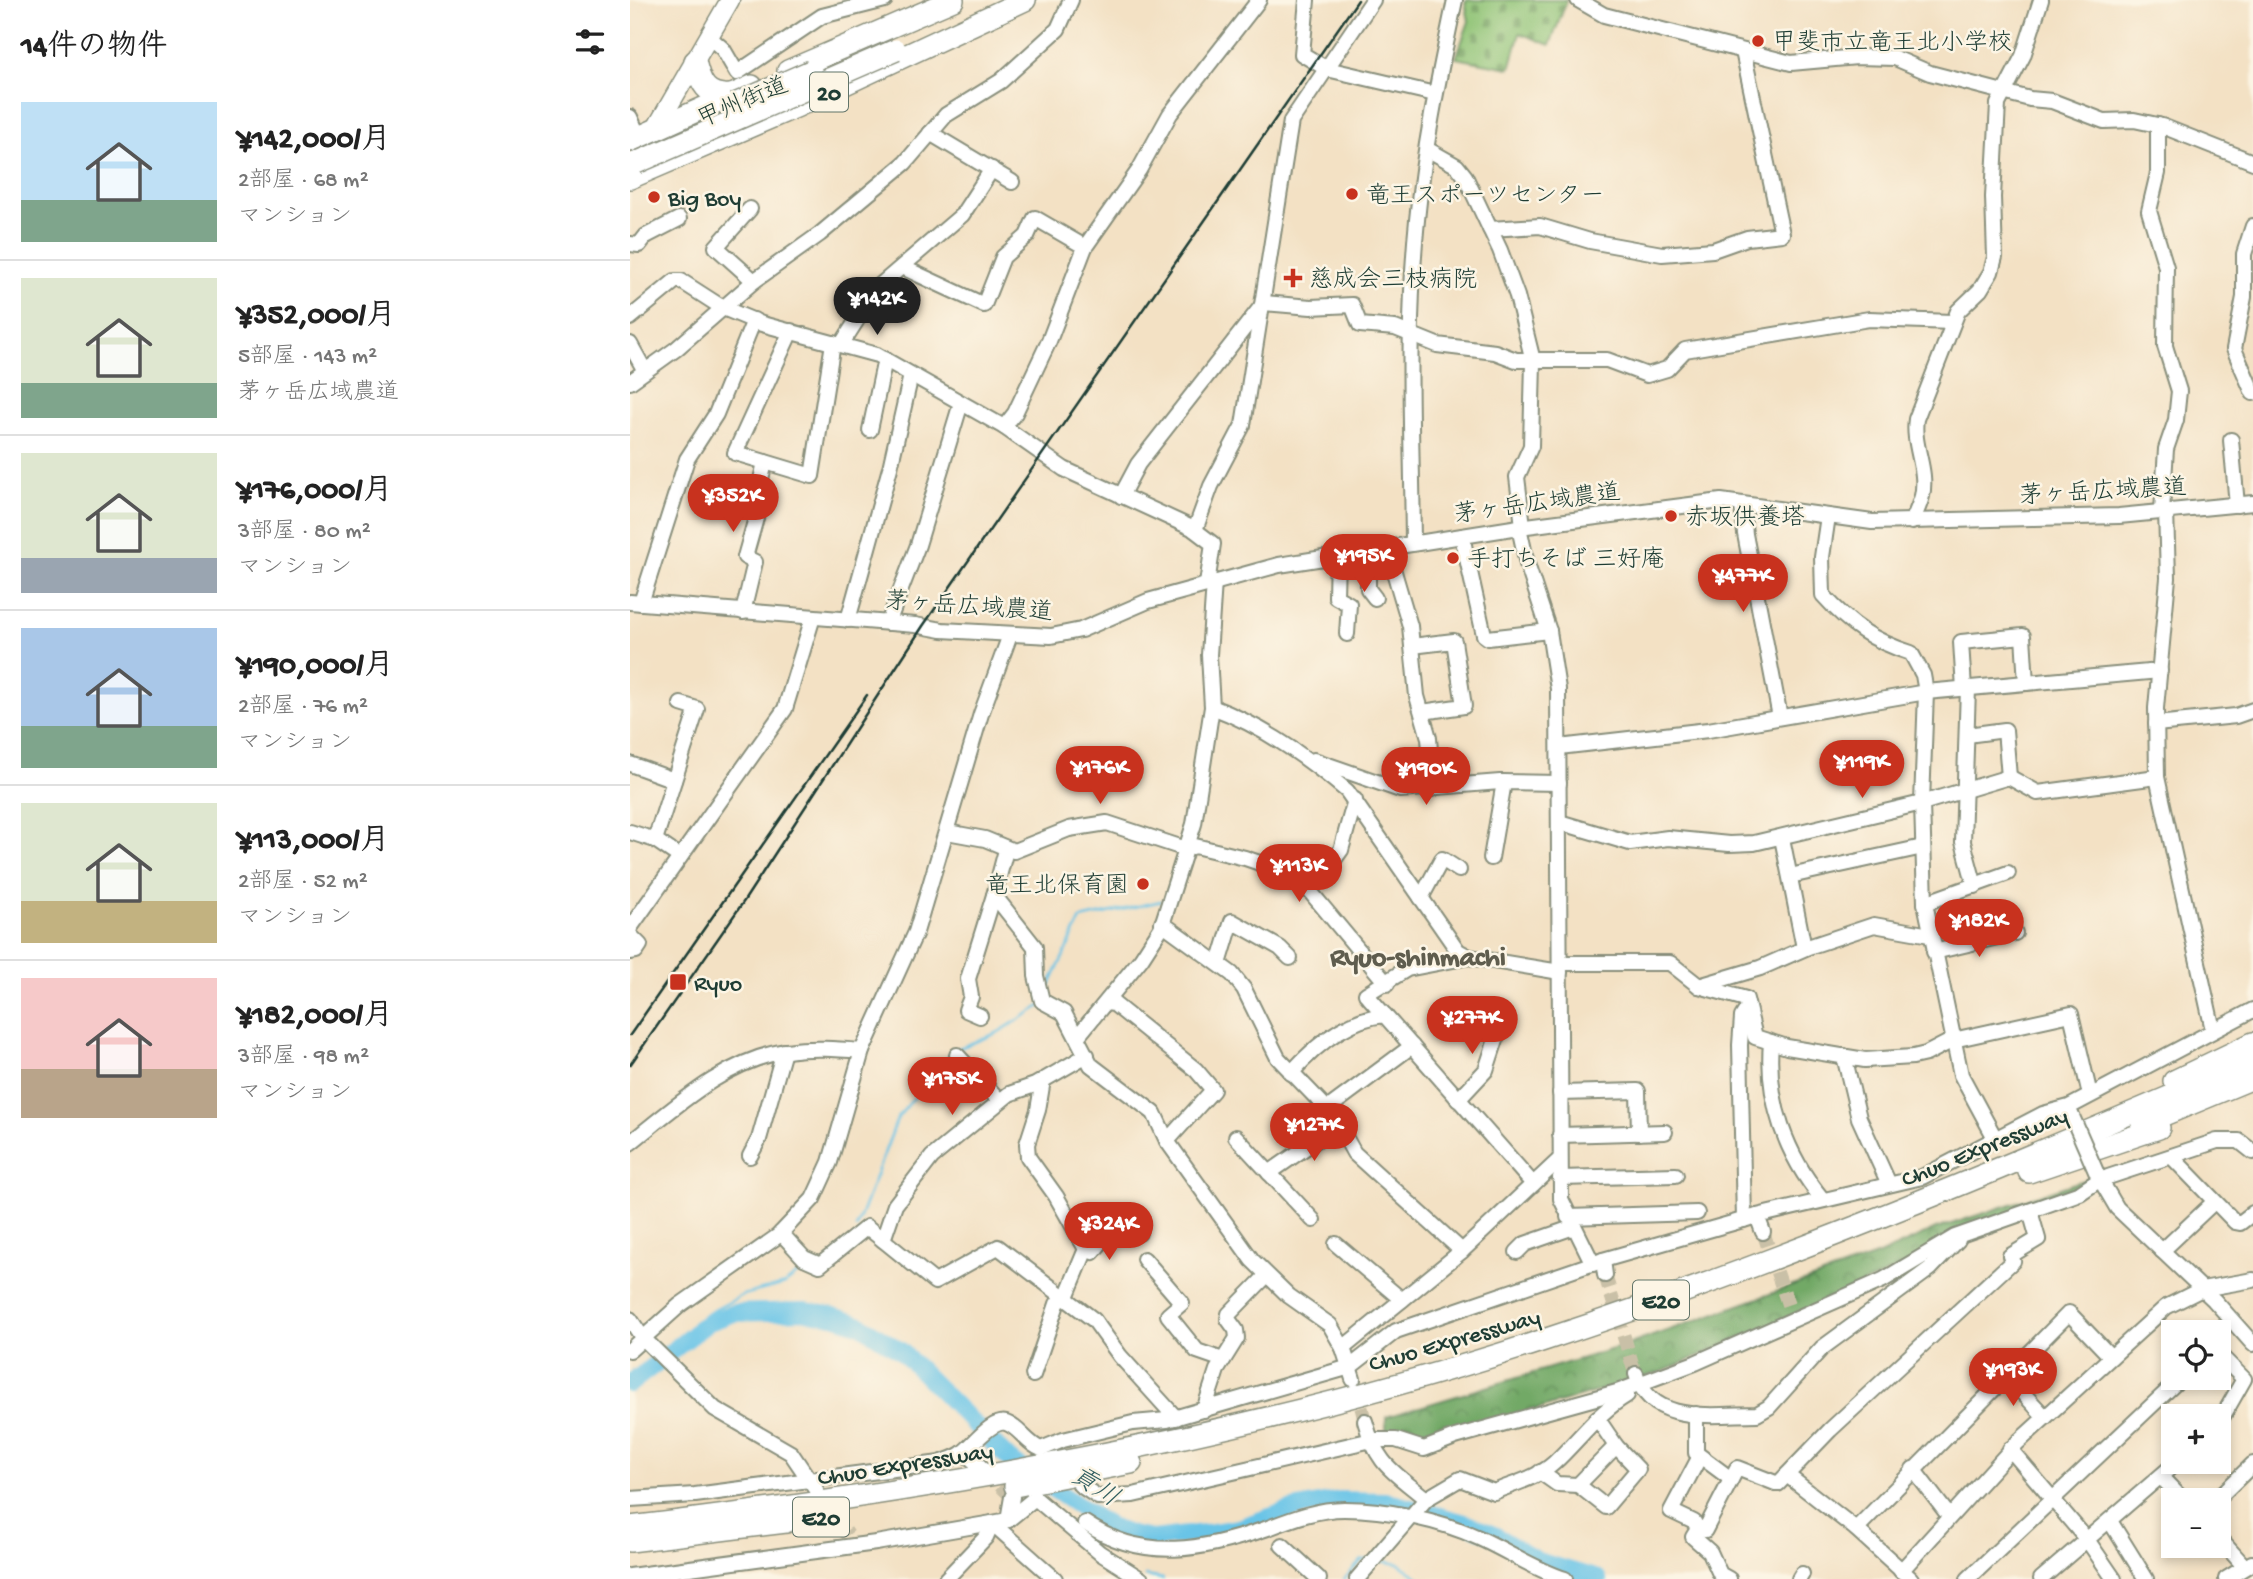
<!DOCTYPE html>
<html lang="ja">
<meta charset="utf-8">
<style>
body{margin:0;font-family:"Gochi Hand","Klee One",sans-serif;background:#f6f6f6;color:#222;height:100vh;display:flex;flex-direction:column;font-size:26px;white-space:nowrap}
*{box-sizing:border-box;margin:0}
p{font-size:23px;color:#767676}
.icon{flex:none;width:38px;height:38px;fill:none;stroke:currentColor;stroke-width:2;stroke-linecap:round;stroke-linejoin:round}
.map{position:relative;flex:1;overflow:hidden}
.sheet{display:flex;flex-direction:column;background:#fff;width:630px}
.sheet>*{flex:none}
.tools{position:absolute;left:1531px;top:1320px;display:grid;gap:14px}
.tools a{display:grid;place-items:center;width:70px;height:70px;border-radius:0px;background:#fff;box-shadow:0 4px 10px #0003;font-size:35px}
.price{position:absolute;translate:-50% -60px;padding:0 16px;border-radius:24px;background:#c8321e;color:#fff;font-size:23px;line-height:46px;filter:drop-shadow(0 2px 4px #0008)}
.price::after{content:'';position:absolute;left:50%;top:42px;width:21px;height:16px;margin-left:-10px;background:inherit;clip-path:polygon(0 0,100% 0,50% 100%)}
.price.current{background:#222;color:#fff}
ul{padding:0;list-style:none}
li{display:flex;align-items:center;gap:21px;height:175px;padding:0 21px}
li+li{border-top:2px solid #e0e0e0}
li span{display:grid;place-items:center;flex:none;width:196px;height:140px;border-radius:0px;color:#555}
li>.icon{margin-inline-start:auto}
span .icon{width:84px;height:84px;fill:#fffc;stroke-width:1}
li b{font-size:30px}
h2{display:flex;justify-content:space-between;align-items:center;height:84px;padding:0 21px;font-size:30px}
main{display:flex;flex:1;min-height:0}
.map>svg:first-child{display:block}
</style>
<main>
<section class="sheet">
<h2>14件の物件<svg class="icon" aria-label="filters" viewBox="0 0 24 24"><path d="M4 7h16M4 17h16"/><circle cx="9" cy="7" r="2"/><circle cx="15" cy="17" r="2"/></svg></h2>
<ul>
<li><span style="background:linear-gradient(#bfe0f5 70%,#7fa58c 0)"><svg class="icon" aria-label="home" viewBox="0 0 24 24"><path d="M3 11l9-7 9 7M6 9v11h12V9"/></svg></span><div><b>¥142,000/月</b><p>2部屋 · 68 m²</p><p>マンション</p></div></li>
<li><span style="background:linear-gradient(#dfe7d0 75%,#7fa58c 0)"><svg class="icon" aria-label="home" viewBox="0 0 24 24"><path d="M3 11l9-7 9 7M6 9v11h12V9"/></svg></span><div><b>¥352,000/月</b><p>5部屋 · 143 m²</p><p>茅ヶ岳広域農道</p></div></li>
<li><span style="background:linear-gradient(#dfe7d0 75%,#9aa5b1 0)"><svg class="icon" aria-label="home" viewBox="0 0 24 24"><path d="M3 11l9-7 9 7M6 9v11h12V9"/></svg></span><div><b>¥176,000/月</b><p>3部屋 · 80 m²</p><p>マンション</p></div></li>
<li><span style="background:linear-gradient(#a9c7e8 70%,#7fa58c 0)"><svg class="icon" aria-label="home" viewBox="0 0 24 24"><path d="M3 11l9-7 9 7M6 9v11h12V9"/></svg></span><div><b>¥190,000/月</b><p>2部屋 · 76 m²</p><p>マンション</p></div></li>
<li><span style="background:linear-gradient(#dfe7d0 70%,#c2b280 0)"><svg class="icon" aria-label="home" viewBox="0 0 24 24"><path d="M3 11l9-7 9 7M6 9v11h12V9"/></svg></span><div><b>¥113,000/月</b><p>2部屋 · 52 m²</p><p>マンション</p></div></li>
<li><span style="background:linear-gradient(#f6c9c9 65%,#b9a48a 0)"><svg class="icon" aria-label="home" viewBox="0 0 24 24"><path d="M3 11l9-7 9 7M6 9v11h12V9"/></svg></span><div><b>¥182,000/月</b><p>3部屋 · 98 m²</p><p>マンション</p></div></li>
</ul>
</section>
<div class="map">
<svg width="1623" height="1579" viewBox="0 0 1623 1579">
<defs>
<pattern id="forest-crowns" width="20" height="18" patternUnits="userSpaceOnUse" patternTransform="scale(1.75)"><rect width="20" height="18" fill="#72a966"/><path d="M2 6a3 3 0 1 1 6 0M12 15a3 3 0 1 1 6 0" fill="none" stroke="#5d8b55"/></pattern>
<pattern id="cemetery-stones" width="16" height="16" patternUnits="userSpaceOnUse" patternTransform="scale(1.75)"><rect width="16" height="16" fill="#8ec375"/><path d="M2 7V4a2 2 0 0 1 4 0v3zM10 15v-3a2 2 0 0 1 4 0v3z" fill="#73a061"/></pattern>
</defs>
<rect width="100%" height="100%" fill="#fcf5e5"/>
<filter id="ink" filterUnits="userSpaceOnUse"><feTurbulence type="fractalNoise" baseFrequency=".0143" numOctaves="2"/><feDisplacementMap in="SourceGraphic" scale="14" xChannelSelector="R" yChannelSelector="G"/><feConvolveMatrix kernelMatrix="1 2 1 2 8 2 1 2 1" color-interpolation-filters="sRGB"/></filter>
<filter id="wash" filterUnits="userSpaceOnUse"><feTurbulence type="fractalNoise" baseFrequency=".00686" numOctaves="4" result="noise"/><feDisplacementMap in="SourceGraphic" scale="28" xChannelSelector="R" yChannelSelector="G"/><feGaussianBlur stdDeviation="1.57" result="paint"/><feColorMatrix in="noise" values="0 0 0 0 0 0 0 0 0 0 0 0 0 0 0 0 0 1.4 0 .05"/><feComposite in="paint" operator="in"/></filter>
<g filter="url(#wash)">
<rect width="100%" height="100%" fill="#f3e1c4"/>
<!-- forest -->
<path fill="url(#forest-crowns)" stroke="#48734d" stroke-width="2" d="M1460,1178l-15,13 -411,180 -240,73 -38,-10v-17l244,-73 249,-89 57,-26z"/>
<!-- cemetery -->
<path fill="url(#cemetery-stones)" stroke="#568054" stroke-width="2" d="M838,0h99l-17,45 -30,-12 -10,35 -54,-10 13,-37 -4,-19z"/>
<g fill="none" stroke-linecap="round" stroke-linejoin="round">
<!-- stream -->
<g stroke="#69c4e7" stroke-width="2.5">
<path d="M416,993l35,-74 80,-18"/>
<path d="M327,1049l40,-16 44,-27"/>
<path d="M226,1228l42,-111 54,-65"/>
<path d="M37,1353l27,-31 18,-11 31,-16 42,-11 25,-19"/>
<path d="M751,1561l18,3 22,15"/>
<path d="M515,1576l18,3"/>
<path d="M714,1579l18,-19h5"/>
</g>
<!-- river -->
<path stroke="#69c4e7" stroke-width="18" d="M0,1384l79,-62 25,-9 70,-2 30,5 27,9 40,26 109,109 100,67 21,8 22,4 60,-7 25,-4 55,-19 46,-9 46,1 80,22 29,12 43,26 61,18"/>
</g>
</g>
<g filter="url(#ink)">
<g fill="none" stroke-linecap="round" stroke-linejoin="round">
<!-- minor-tunnel -->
<g stroke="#c9c0a7" stroke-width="14" stroke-dasharray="14 7" stroke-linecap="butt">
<path d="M1133,1232l26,75"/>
<path d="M975,1275l30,98"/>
<path d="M726,1387l9,34"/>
<path d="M355,1471l27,26"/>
<path d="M191,1497l27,38"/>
</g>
<!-- minor casing -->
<g stroke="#898f7c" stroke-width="18">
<g id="minor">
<path d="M677,0l-5,54 25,15 108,25"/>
<path d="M948,0l26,15 187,48 66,-6 38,1 35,15 100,26 22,2 52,20 30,-1 28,6 91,36"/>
<path d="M79,37l14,12 14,24 85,-57 63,-16"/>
<path d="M0,117l9,20"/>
<path d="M1528,125v48l-9,38 17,56 -1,79 14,45 -3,29 -10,29 -4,62"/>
<path d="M300,133l82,49"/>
<path d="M797,149l30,17 8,10 35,74 17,46 16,65 -2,85 -14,31 6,49"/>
<path d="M120,209l-34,38 38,34"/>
<path d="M1623,226l-9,28v43l-10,52 19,44"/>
<path d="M860,229l50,-3 50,15 72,13 51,-4 34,-12 35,-4 -39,-183"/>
<path d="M0,244l9,1 7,-9 33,-17"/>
<path d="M272,267l82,38 19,-48 24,-21 8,-18 50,29"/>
<path d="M0,318l45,-37h6l42,27 39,16 115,31 127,72 60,42 128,59 21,16 -6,40"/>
<path d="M161,331l-56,122 77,23 21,-133"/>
<path d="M0,344l15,27"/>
<path d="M211,345l37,-58 84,-72 30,-46"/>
<path d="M0,382l46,-33 78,-68 66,-47 85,-71 41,-48 55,-34 57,-52 13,-29"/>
<path d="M374,427l11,-14 34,-72 36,-94 54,-77 31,-56 89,-114"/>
<path d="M240,430l15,-71"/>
<path d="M1601,440l6,65"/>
<path d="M491,496l17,-32 126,-161 47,4 41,-2 8,20 35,3 42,17 58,7 21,8h91l40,15 20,-6 18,-19 184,-31 83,3"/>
<path d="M1112,505l3,29 35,183"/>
<path d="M1536,510l2,68 -12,130 1,69 56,253"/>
<path d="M1198,516l-6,41 1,38c27,30 50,46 88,58l12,22 3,17 -4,111 3,100 36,172 34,63"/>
<path d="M1282,522c4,-9 8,-18 10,-26 6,-27 -10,-50 -6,-77l42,-108 22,-21 11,-18 4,-15 -2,-60 5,-93 25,-48 18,-56"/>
<path d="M889,527l8,37 22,67 9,58 3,510 32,65"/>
<path d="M565,530l16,-44 32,-61 48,-304 82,-121"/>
<path d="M832,536l22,99 4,3 61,-7"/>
<path d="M783,543c-1,-107 -7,-216 4,-323 7,-74 23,-148 38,-220"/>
<path d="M757,548l23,78 7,70 12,42 4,51"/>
<path d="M738,551v38l7,9"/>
<path d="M707,556l-1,41 13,7 -2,30"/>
<path d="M0,602l285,23 27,5 109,6 30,-6 67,-29 131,-36 240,-38 202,-26 151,21 247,-6 134,-13"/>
<path d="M11,603l46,-144 29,-45 38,-94"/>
<path d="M113,612l12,-50 -10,-5 20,-71 -5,-2 5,-22"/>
<path d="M218,620l42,-152 21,-93"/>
<path d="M258,623l30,-78 43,-142"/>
<path d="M782,646l42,-5 10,65 -42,6"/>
<path d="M1338,688l-5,154 12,44"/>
<path d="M1334,689l-3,-47 62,-6 3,47"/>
<path d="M582,707c49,18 95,50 135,84l111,160 11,6 91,15"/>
<path d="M1526,724l80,-8 17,-6"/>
<path d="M1337,735l38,-5 4,47"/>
<path d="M929,747l149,-17 218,-38 234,-21"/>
<path d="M684,760l86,30 100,-8 59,1"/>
<path d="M0,764l44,16"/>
<path d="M929,822l71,21 38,-5 61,6 25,-1 168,-40 87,-26 29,16 119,-16"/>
<path d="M0,832l25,8"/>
<path d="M317,832l38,7 29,12 55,-22 38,-6 79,26 9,-3 50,12 38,13 20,12 84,101"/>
<path d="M1152,838l22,110"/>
<path d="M376,850l-12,45 41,52 1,29 6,25 22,12 27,52 63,48 13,28 85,119 37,36 41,29 13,23 10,31"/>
<path d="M50,857l-25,-17 42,-131 -16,-5"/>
<path d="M861,858l13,-76"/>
<path d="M1160,876l133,-29"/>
<path d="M664,878l9,-8 28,-6 10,-14 14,-50"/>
<path d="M791,898l21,-39 17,11"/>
<path d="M1295,903l83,-30"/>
<path d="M532,923l70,51 12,15 34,69 55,57 21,38 108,98"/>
<path d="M0,928l155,-219 28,-92"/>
<path d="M0,935l10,10 -4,6 -6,1"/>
<path d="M1304,952l81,-19"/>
<path d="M839,957l-62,12 -41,25 167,190"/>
<path d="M930,963h110l29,23 47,13 9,38 32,10 78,13 48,-3 13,-3 27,-14 118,-26 19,81"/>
<path d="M589,964l13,-43 48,27 10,10"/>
<path d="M1069,986l61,-18 48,-21 66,-22 56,10"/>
<path d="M476,1003l8,1 82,66 17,20 -46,51"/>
<path d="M350,1016l-14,-6 5,-13 -3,-18 26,-84"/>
<path d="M448,1036l63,-77 20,-31 33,-104 18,-117 -3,-52 5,-73"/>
<path d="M1141,1042c-5,59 15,113 52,158"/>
<path d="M327,1055l43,46"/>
<path d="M1214,1056l15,62 30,66"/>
<path d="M661,1073c24,-27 57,-55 94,-58"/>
<path d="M413,1080l-5,30 -11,34 1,13 28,39 30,53 -20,48"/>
<path d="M930,1093l78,-2 1,42"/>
<path d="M828,1100l28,-30 16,-49"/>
<path d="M697,1109l85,-63"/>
<path d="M930,1135l105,-3"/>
<path d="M606,1137l77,83"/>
<path d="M0,1143c45,-36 97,-84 157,-92 25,-4 50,-2 75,0"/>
<path d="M120,1156l9,-17 25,-88"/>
<path d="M1542,1157l63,65 5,1 13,-10"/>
<path d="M639,1173l69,-48"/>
<path d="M1467,1174l20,34 97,92 39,44"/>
<path d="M930,1178l116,-3"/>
<path d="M1127,1216l6,16"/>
<path d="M938,1217l129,-4"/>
<path d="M1114,1220l-4,-175 2,-28 5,-8"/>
<path d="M151,1233l23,25 16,7 47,-38 68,55 63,-35 96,73 26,36 56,62"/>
<path d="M253,1240l12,-35 37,-48 77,-63 26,-9 52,-30"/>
<path d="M706,1244l66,56"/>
<path d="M456,1249l7,3 26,-31 20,12"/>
<path d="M1532,1251l52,-49"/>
<path d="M887,1252l8,-8 49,-17"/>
<path d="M514,1259l38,44 -14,12 29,36 26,9"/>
<path d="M973,1260l2,15"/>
<path d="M0,1319l12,18 73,72 76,44 25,37"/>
<path d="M713,1348l119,-97 98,-92"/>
<path d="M0,1350l50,-45 98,-69 35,-37 17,-37 32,-111 54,-119 65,-218 29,-79"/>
<path d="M1589,1354l25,25 -25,44"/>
<path d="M1006,1374c15,52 79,40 121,40l12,-7 53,-59 109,-80 27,-28"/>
<path d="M403,1375l24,-71 6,-9"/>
<path d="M1377,1376l38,41"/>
<path d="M574,1410l13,-40 20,-32 -1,-8 -8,-11 1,-5 37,-38"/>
<path d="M1066,1414v39l35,26"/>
<path d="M735,1421c12,45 28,50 61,78"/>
<path d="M1380,1449l78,92 26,38"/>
<path d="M334,1452l20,18"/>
<path d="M1069,1458l-28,53 23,11 4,7 7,1 32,-62 41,16 52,-54 183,-169 -3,-5 28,-17 -8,-28"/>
<path d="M1283,1469l36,47"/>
<path d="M910,1472l17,12 21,1 28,22 32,-38 -22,-23 -19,-28"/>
<path d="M1157,1475l69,54 55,50"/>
<path d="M1531,1477l22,23"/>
<path d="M450,1485l18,12 35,-2 239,-55h24l28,9 31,-12 162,-45 78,-29 188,-83 72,-43 125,-44 19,-13 118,-39h22l14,11"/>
<path d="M948,1485l38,-39"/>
<path d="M0,1499l65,-4 245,-32c7,-3 15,-5 21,-9 11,-7 30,-35 45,-31 13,4 21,21 35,26l22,-9 70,-17 34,-3 183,-53 46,-36 207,-71 154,-44 165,-39 121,-63 26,-7 184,-97"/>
<path d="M1586,1500l37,-36"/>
<path d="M378,1520l27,-22 65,55 41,26"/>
<path d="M1480,1521l36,58"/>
<path d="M455,1523c59,40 120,27 183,5 24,-9 50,-19 76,-19 43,0 96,11 135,29 29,13 55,31 86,41"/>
<path d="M1068,1529l-5,8 17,15 10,22 9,5"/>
<path d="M1226,1529l213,-216 42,44"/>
<path d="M1589,1538l26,29"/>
<path d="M652,1545l37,34"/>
<path d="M1271,1571l116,-128 149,-136 36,-18 51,-9"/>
<path d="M0,1576l246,-33 116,-20 16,-3 4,-23"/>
<path d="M316,1579l40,-42 6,-14 63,56"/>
<path d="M727,1579l69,-80 34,-20 34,13c19,-8 45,-15 60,-29 25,-23 43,-50 73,-68"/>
<path d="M1169,1579l3,-5"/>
<path d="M1338,1579l214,-202"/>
<path d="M1411,1579l137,-118"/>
<path d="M1596,1579l26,-16"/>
</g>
</g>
<!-- major casing -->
<g stroke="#898f7c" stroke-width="21">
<path id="major" d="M25,130l75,-130"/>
</g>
<!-- highway casing -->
<g stroke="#898f7c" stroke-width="24">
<g id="highway">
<path d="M65,61c5,22 11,36 36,34"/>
<path d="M158,71l165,-71"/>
<path d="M0,141l122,-55"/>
<path d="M0,178l168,-72 227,-106"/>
<path d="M1544,1081l79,-38"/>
<path d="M1512,1124l111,-46"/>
<path d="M1399,1172l130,-44"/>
<path d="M385,1486l116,-23"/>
<path d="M0,1527c310,-37 620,-90 917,-188 241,-79 473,-178 706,-278"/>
<path d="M0,1541l156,-19"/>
</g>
</g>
<!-- minor -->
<use href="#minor" stroke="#fff" stroke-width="14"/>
<!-- major -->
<use href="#major" stroke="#fff" stroke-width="18"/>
<!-- highway -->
<use href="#highway" stroke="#fff" stroke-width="21"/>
<!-- rail -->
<g stroke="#1f3d34" stroke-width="2.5">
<path d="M0,1035l237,-340"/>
<path d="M0,1065l114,-164 179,-275 435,-626"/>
</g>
<!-- minor-bridge casing -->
<g stroke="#898f7c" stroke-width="18" stroke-linecap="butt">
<path id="minor-bridge" d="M1441,1114l26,60"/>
</g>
<!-- highway-bridge casing -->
<g stroke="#898f7c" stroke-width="24" stroke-linecap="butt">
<g id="highway-bridge">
<path d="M105,104l76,-33"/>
<path d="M6,163l260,-113"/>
</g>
</g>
<!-- minor-bridge -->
<use href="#minor-bridge" stroke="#fff" stroke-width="14"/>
<!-- highway-bridge -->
<use href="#highway-bridge" stroke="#fff" stroke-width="21"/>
</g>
</g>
<!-- markers -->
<g fill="#c8321e" stroke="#fcf5e5" stroke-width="2.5">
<circle cx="1128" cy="41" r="7"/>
<circle cx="722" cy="194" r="7"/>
<circle cx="24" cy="197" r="7"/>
<path d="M659.5 267.5h7v7h7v7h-7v7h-7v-7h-7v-7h7z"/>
<circle cx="1041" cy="516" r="7"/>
<circle cx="823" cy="558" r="7"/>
<circle cx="513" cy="884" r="7"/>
<rect x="39" y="973" width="18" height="18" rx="3.5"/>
</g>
<g text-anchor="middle" stroke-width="5" stroke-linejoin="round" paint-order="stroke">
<!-- shield labels -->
<g fill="#fcf5e5" stroke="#617469" stroke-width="2">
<rect x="180" y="72.5" width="38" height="39" rx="5"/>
<rect x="1003" y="1280.5" width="56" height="39" rx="5"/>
<rect x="163" y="1497.5" width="56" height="39" rx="5"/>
</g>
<g font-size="23" font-weight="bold" fill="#1f3d34">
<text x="199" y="100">20</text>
<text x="1031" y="1308">E20</text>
<text x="191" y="1525">E20</text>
</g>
<!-- poi labels -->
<g font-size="24" fill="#1f3d34" stroke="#fcf5e5" text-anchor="start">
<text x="1142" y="49">甲斐市立竜王北小学校</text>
<text x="736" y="202">竜王スポーツセンター</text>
<text x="38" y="205">Big Boy</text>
<text x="679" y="286">慈成会三枝病院</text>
<text x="1055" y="524">赤坂供養塔</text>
<text x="837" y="566">手打ちそば 三好庵</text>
<text x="499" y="892" text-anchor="end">竜王北保育園</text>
<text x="64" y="990">Ryuo</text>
</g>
<!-- street labels -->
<g font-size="24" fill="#1f3d34" stroke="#fcf5e5">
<text transform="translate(112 101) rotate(-23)" y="8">甲州街道</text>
<text transform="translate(1473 490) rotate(-3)" y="8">茅ヶ岳広域農道</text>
<text transform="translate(907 502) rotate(-8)" y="8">茅ヶ岳広域農道</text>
<text transform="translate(339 605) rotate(4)" y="8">茅ヶ岳広域農道</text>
<text transform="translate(1354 1146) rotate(-22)" y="8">Chuo Expressway</text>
<text transform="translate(824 1339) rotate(-16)" y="8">Chuo Expressway</text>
<text transform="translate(275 1463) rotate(-9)" y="8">Chuo Expressway</text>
</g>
<!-- water labels -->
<g font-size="26" font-style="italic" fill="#325f61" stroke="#fcf5e5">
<text transform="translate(466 1485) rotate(33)" y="9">貢川</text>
</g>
<!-- quarter labels -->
<g font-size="28" font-weight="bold" fill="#5f5d4e" stroke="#fcf5e5">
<text x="788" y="965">Ryuo-shinmachi</text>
</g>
</g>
</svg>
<div class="tools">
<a><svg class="icon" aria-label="locate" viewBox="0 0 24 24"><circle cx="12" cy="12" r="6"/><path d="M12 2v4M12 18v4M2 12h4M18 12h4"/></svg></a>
<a>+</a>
<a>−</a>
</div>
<b class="price current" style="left:247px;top:337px">¥142K</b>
<b class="price" style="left:103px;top:534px">¥352K</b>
<b class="price" style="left:734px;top:594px">¥195K</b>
<b class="price" style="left:1113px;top:614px">¥477K</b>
<b class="price" style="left:1232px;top:800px">¥119K</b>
<b class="price" style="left:470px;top:806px">¥176K</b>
<b class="price" style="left:796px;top:807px">¥190K</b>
<b class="price" style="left:669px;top:904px">¥113K</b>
<b class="price" style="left:1349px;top:959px">¥182K</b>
<b class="price" style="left:842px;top:1056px">¥277K</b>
<b class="price" style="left:322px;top:1117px">¥175K</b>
<b class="price" style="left:684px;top:1163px">¥127K</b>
<b class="price" style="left:479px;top:1262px">¥324K</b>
<b class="price" style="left:1383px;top:1408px">¥193K</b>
</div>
</main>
